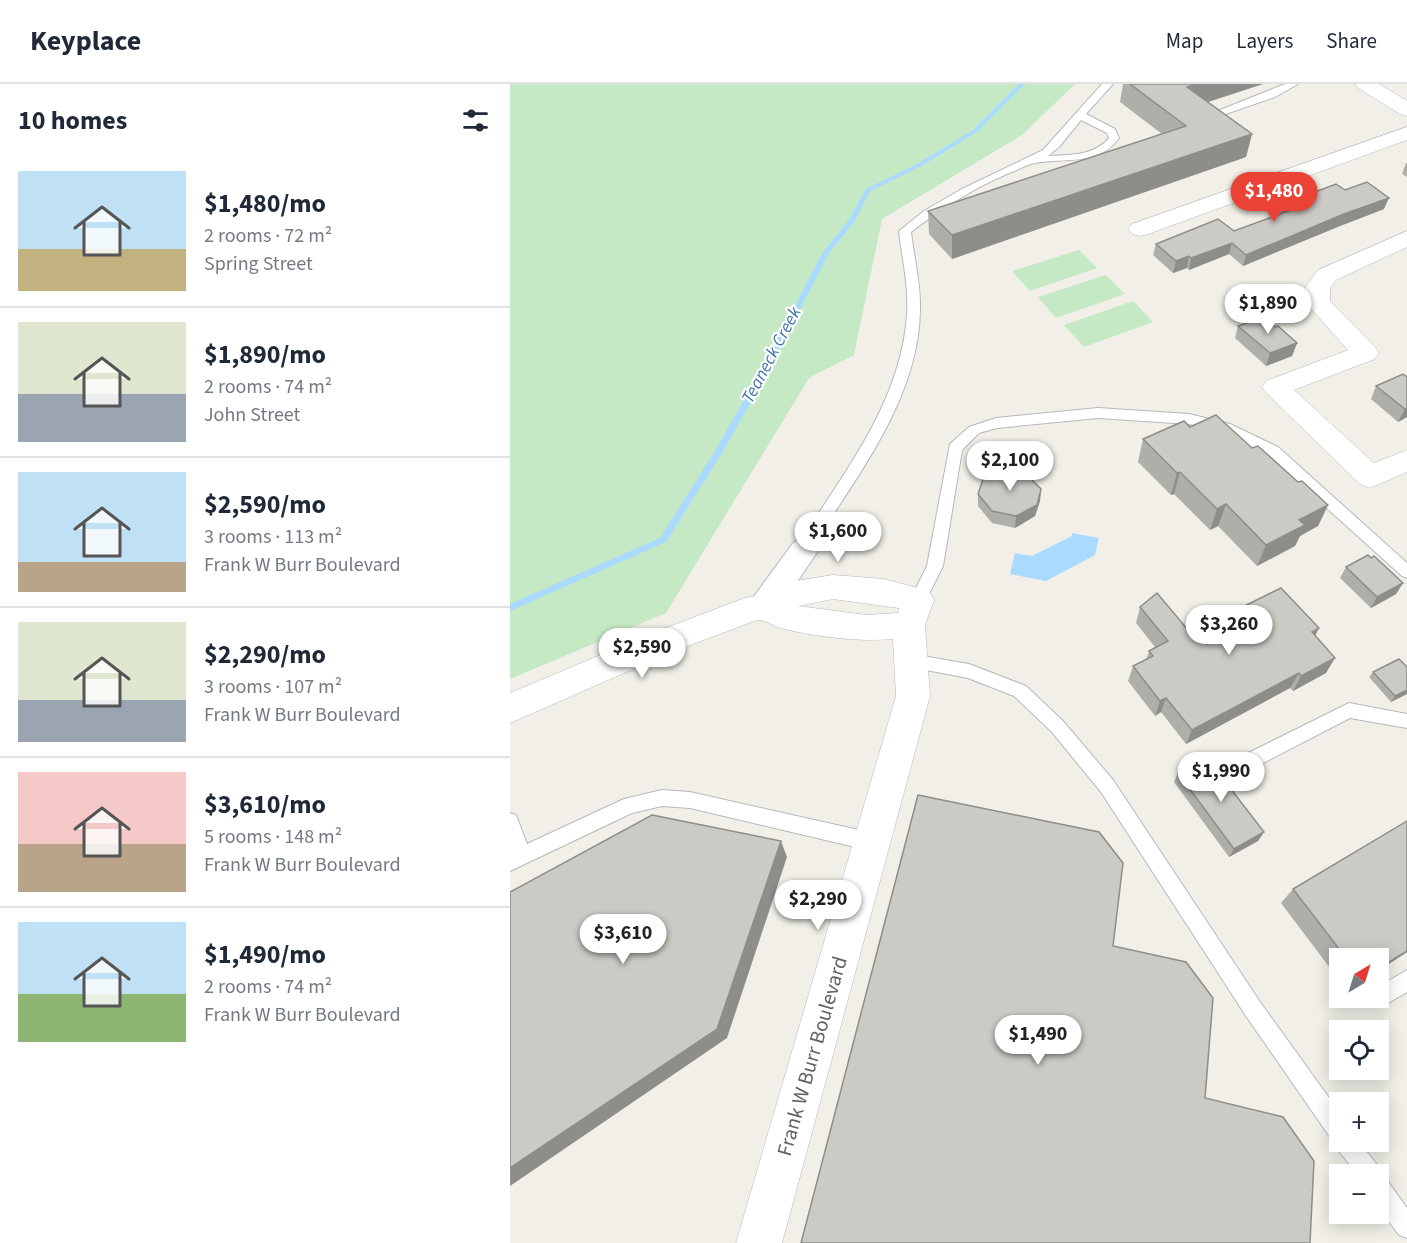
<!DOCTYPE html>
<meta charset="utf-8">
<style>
body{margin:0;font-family:"Source Sans 3",sans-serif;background:#f2f2f3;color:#1f2937;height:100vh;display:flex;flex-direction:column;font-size:22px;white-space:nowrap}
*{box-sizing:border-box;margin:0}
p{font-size:20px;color:#747a83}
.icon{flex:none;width:33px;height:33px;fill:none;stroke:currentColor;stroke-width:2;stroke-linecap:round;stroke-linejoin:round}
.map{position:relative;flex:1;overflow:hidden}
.sheet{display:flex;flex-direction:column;background:#fff;width:510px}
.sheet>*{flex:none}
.needle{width:39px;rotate:38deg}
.controls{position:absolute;left:819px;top:864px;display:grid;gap:12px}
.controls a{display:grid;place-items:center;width:60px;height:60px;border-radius:0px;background:#fff;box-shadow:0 3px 15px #0003;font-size:30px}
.price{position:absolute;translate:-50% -51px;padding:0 14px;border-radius:21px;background:#fff;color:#222;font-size:20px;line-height:39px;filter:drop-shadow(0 2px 3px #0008)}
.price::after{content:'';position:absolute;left:50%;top:36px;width:18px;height:14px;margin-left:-9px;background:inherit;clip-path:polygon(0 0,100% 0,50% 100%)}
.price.on{background:#ea4335;color:#fff}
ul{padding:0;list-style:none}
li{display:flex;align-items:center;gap:18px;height:150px;padding:0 18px}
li+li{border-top:2px solid #e0e1e3}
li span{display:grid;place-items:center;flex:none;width:168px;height:120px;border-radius:0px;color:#555}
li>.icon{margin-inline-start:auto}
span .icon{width:72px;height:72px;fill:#fffc;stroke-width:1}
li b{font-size:26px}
h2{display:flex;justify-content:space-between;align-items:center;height:72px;padding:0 18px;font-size:26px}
header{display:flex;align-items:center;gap:36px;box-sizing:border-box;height:84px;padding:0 30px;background:#fff;border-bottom:2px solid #e0e1e3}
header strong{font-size:28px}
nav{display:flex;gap:33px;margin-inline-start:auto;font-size:21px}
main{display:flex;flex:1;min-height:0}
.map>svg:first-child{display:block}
</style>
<header>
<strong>Keyplace</strong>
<nav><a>Map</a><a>Layers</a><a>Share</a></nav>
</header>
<main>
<section class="sheet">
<h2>10 homes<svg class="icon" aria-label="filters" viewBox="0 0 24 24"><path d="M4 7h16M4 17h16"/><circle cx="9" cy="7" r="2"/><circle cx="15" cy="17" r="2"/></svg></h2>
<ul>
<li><span style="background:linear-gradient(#bfe0f5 65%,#c2b280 0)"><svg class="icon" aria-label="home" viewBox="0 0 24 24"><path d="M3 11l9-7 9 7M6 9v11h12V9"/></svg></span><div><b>$1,480/mo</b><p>2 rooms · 72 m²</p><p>Spring Street</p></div></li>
<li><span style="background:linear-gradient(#dfe7d0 60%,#9aa5b1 0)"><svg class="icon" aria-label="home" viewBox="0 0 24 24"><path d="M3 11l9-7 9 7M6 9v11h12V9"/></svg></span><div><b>$1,890/mo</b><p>2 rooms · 74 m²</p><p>John Street</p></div></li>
<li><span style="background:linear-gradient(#bfe0f5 75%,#b9a48a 0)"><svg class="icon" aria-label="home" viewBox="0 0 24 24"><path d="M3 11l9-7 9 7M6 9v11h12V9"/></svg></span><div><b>$2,590/mo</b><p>3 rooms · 113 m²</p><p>Frank W Burr Boulevard</p></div></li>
<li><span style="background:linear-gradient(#dfe7d0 65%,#9aa5b1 0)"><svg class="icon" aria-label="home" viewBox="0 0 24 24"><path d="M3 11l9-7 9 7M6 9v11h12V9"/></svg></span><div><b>$2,290/mo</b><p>3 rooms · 107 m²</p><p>Frank W Burr Boulevard</p></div></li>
<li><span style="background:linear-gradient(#f6c9c9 60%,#b9a48a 0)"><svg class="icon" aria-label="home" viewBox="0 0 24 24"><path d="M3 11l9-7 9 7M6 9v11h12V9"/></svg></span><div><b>$3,610/mo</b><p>5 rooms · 148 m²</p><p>Frank W Burr Boulevard</p></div></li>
<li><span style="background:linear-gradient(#bfe0f5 60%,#8fb573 0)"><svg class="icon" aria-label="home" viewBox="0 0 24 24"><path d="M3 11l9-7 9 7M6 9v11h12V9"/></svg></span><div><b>$1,490/mo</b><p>2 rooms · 74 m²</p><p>Frank W Burr Boulevard</p></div></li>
</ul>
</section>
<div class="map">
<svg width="897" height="1159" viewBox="0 0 897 1159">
<rect width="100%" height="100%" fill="#f1efe8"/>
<!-- green -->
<g fill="#c5e8c5">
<path d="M0,0h565l-53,51 -140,84 -28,136 -45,23 -143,235 -156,66z"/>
<path d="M569,166l18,18 -67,23 -18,-20z"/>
<path d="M596,191l19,19 -69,24 -18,-21z"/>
<path d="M623,217l20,21 -69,25 -20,-22z"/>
</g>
<!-- water -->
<path fill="#aadaff" d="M562,449l27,5 -4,17 -49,26 -36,-7 5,-21 17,3 40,-20z"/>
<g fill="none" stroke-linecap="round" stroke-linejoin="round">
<!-- stream -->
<path fill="#aadaff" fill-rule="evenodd" d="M509,0h6l-48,48 -54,33 -53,26 -16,31 -25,31 -65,126 -43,76 -55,87 -156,69v-7l150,-66 55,-87 41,-72 67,-127 25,-31 18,-32 53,-26 54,-33z"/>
<!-- service casing -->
<g stroke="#b5b8bc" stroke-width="2">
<g id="service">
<path d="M592,0h11l-27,30 29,15 4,9c-21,29 -53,19 -84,25 -7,1 -15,6 -21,8 -37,15 -72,37 -103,61 3,26 10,52 9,78 -1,86 -60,162 -104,231l3,9 -3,4 -34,50 -6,2 -7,-5c-6,8 -8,14 -19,11l-2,-5 2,-5 43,-59 10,-6c44,-68 99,-139 104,-223 2,-28 -5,-56 -8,-83l25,-20 38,-22 81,-39zM571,36l26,13 2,5c-15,18 -39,17 -61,18l11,-9z"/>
<path d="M775,0h13l-23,13 -52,18 8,6v4h-8l-13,-11z"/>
<path d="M588,324l91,6 41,10 48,23 129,116v15l-5,-2 -134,-121 -47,-24 -32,-7 -91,-6 -101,10 -18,5 -17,17 -19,116 -19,38 -6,2 -6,-2 -2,-4 17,-34 23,-122 19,-17 27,-9z"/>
<path d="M401,570l58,10 57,22 37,35 50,59 147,222 80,111v29h19l19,24 2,11 6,2 21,29v30l-8,-3 -21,-28v-33h-21l-19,-24 -3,-9 -3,-1 -86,-124 -145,-224 -50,-61 -37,-35 -46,-18 -63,-12 -2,-5 2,-5z"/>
<path d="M839,619l58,11v14l-57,-10 -108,56 -6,2 -6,-2 -3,-6 3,-6z"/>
<path d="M152,706l28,2 182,41 7,3 2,6 -2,6 -7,3 -182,-43 -28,-2 -30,7 -122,58v-58l6,2 11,29 97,-45z"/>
<path d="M897,886v22l-26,15 -7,-3 -3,-6h7v-11z"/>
</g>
</g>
<!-- minor casing -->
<g stroke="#b5b8bc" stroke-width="1">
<g id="minor">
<path d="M845,0h24l28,17v15l-7,-2 -42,-26z"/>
<path d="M897,43v13l-259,94 -8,2 -8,-2 -4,-5 4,-5z"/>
<path d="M897,147v16l-71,33 -6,8v13l45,46 4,6 -4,6 -81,31 80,73 33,-13v22l-37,16 -10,-4 -94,-91 -4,-6 4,-6 82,-31 -42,-47 -1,-15 13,-18z"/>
<path d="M323,491l51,4 45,12 5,9 -9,25 5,71 -148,547h-46l160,-547 -3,-57c-37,3 -73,-2 -109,-10 -10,-2 -17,-9 -27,-9l-80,30 -167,73v-30l145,-61 90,-34 21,-4 17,-11zM323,515l66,9 -1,5 -32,2 -68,-9z"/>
</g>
</g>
<!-- service -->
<use href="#service" fill="#fff" fill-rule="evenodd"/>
<!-- minor -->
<use href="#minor" fill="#fff" fill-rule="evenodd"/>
</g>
<!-- wall -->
<g fill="#afaea9">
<path d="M613,0h140l-55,18 44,32 -6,23 -294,102 -23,-25 -1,-23 234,-77 -42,-32z"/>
<path d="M896,79h1v14l-5,-3z"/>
<path d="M835,106l39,19 -44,17 -97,40 -14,-12 -40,16 -2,-2 -14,5 -20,-18 3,-11 78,-13 46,-17 3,-10z"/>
<path d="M728,242l37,1 22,16 -5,13 -26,10 -31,-28z"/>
<path d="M893,290l4,43 -9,5 -27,-23 5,-13z"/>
<path d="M680,343l62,21 76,57 -10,21 -18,10 -5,10 -38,20 -39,-40 -8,4 -36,-36 -3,1 -33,-33 5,-23z"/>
<path d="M531,405l-1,12 -5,15 -20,12 -23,-5 -14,-17v-12z"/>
<path d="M861,474l32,25 -7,11 -25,14 -31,-30 6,-11z"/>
<path d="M630,523l48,23 20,-6 107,12 11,37 -33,18 -3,-3 -104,56 -25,-32 -6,4 -27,-35 5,-15 13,-6 3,-9 6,-4 -19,-24z"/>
<path d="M863,588l34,22 -16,8 -22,-25z"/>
<path d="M668,689l86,59 -6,9 -29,16 -55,-75z"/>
<path d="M897,737v131l-29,19v-13h-38v16l-4,2 -55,-73 12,-14z"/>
</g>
<!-- shaded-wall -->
<g fill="#8f8d8a">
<path d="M686,0h67l-80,26 4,-23z"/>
<path d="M742,50l-6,23 -294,102v-24z"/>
<path d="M879,114l-5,11 -44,17 -97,40 3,-11 98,-41z"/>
<path d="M722,159l-3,11 -40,16 2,-12z"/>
<path d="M679,172l-2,12 -14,5 3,-12z"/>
<path d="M787,259l-5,13 -26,10 4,-13z"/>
<path d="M897,324v9l-9,5 7,-13z"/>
<path d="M670,388l-6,22 -3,1 6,-22z"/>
<path d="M531,405l-1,12 -5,15 -20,12 1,-12z"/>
<path d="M716,420l-8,22 -8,4 7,-21z"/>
<path d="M818,421l-10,21 -18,10 -5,10 -38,20 9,-21 33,-25z"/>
<path d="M893,499l-7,11 -25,14 6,-11z"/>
<path d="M809,544l-8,16 1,-12z"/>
<path d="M825,574l-9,15 -33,18 8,-15z"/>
<path d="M789,589l-9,15 -104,56 6,-14z"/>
<path d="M897,606v4l-16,8 4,-6z"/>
<path d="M656,614l-5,14 -6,4 5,-15z"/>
<path d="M754,748l-6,9 -29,16 5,-8z"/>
<path d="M271,757l6,16 -60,181 -217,148v-18z"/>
<path d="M897,867v1l-29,19v-2z"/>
</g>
<!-- building -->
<g fill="#cccac5" stroke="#8f8d8a" stroke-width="1.5">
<path d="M620,0h66l-9,3 65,47 -300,101 -24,-24 258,-85z"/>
<path d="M857,98l22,16 -45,16 -98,41 -14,-12 -41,15 -2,-2 -13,5 -20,-17 62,-25 16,12 57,-21 -8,-6 53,-20 9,6z"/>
<path d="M753,233l12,10 3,-1 19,17 -27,10 -32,-27z"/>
<path d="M893,290l4,3v31l-2,1 -29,-23z"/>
<path d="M706,331l36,33 6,-2 40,36 4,-1 26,24 -29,15 6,5 -39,20 -40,-41 -9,5 -37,-37 -3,1 -34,-34 41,-18 6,6z"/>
<path d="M493,385l22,4 16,16 -4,16 -21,11 -24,-5 -14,-17 5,-15z"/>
<path d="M858,471l3,3 3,-2 29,27 -26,14 -31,-30z"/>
<path d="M771,504l38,40 -7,4 23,26 -34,18 -2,-3 -107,57 -26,-32 -6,3 -27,-35 20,-10 -4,-5 19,-10 -28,-34 17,-14 31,37 18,-9 2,3z"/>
<path d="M889,575l8,8v23l-12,6 -22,-24z"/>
<path d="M697,674l57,74 -30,17 -56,-76z"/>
<path d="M408,711l181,37 24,31 -10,83 73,16 27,36 -8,100 78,19 31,44 -4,82h-509z"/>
<path d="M142,731l129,26 -64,188 -207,139v-276z"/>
<path d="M897,737v130l-29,18v-11h-32l-53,-69z"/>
</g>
<g text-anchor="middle" stroke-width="4.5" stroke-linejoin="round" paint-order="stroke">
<!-- far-water labels -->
<g font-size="18" font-style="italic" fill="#4174aa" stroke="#fff">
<text transform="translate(261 271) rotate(-62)" y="6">Teaneck Creek</text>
</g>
<!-- street labels -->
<g font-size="21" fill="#5f6368" stroke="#fff">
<text transform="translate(302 972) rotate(-74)" y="7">Frank W Burr Boulevard</text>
</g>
</g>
</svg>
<div class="controls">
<a><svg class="needle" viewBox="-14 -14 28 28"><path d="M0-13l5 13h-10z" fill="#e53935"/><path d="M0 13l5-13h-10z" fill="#747a83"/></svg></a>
<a><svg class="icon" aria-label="locate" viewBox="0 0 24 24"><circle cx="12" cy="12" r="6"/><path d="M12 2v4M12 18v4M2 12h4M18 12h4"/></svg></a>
<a>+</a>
<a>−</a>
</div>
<b class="price on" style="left:764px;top:139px">$1,480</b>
<b class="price" style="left:758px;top:251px">$1,890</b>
<b class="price" style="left:500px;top:408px">$2,100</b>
<b class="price" style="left:328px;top:479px">$1,600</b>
<b class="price" style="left:719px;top:572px">$3,260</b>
<b class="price" style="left:132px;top:595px">$2,590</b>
<b class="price" style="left:711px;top:719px">$1,990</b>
<b class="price" style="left:308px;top:847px">$2,290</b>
<b class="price" style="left:113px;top:881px">$3,610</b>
<b class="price" style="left:528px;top:982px">$1,490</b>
</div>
</main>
